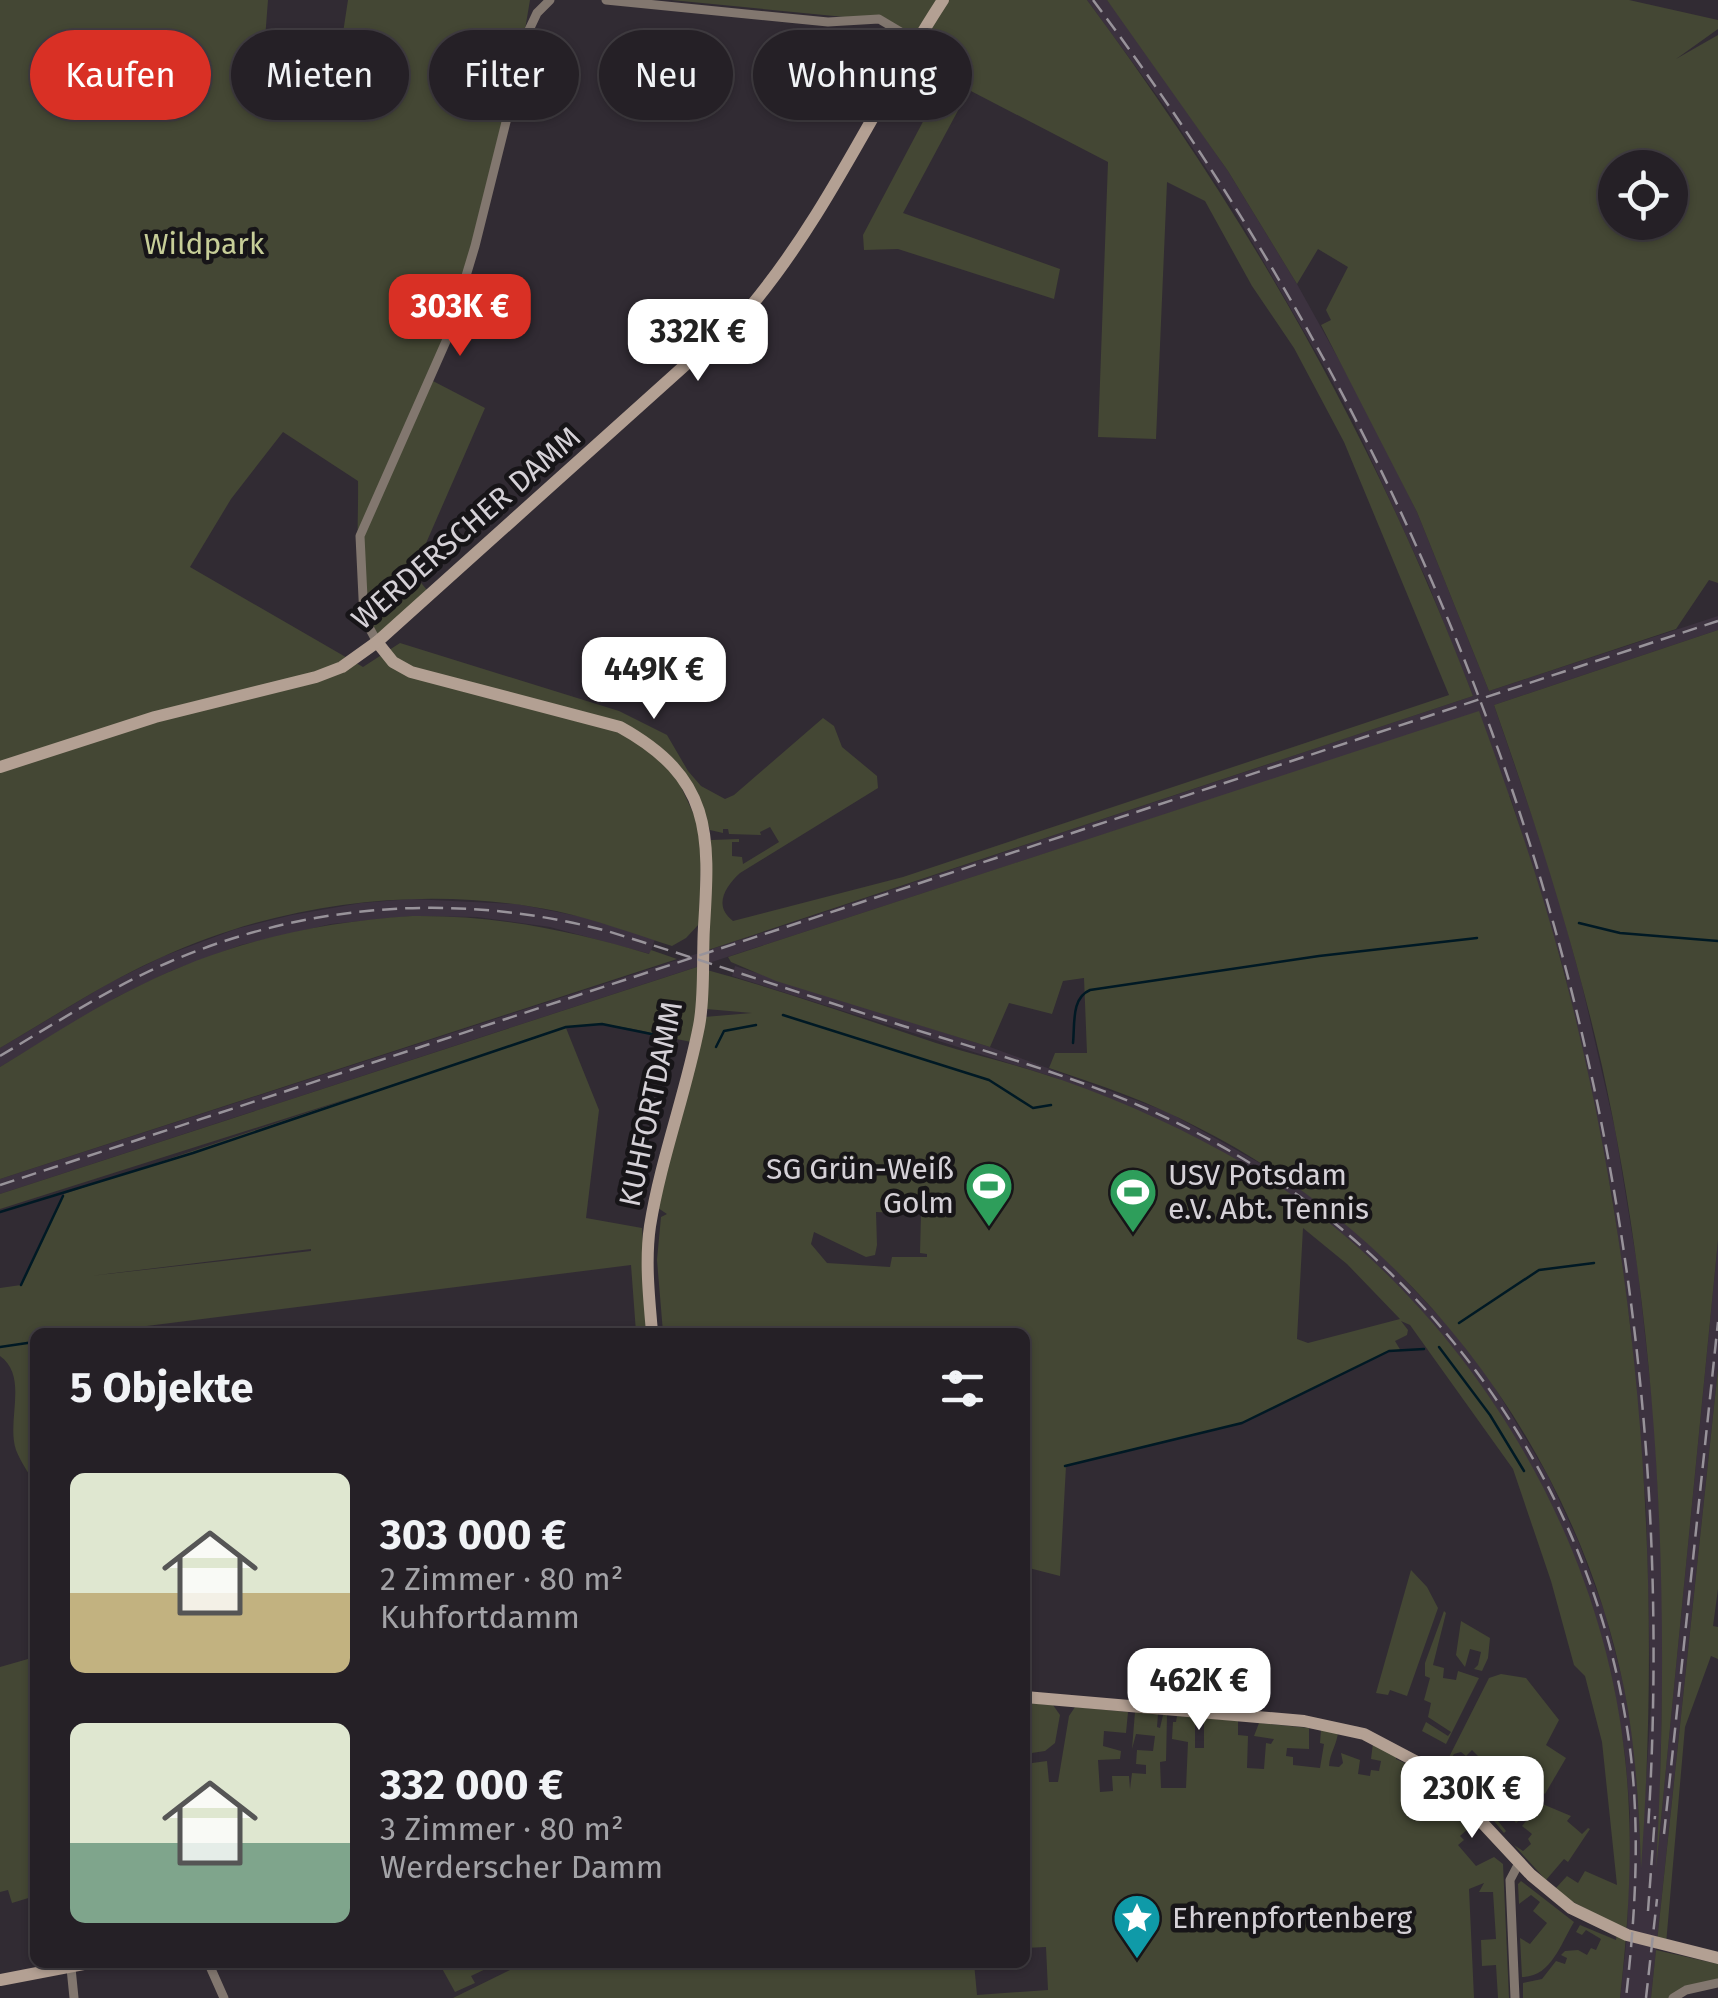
<!DOCTYPE html>
<html lang="de">
<meta charset="utf-8">
<style>
body{margin:0;font-family:"Fira Sans",sans-serif;background:#312d32;color:#f1f3f6;height:100vh;display:flex;flex-direction:column;font-size:38px;white-space:nowrap}
*{box-sizing:border-box;margin:0}
p{font-size:32px;color:#a3a3a7}
.icon{flex:none;width:55px;height:55px;fill:none;stroke:currentColor;stroke-width:2;stroke-linecap:round;stroke-linejoin:round}
.map{position:relative;flex:1;overflow:hidden}
.drawer{position:absolute;left:30px;top:1328px;width:1000px;height:640px;display:flex;flex-direction:column;background:#252026;border-radius:15px;box-shadow:0 2px 8px #0004,0 0 0 2px #423e43}
.drawer>*{flex:none}
.hud{position:absolute;left:30px;top:30px;width:1000px;height:90px;display:flex;gap:20px}
.controls{position:absolute;left:1598px;top:150px;display:grid;gap:20px}
.controls a{display:grid;place-items:center;width:90px;height:90px;border-radius:50%;background:#252026;box-shadow:0 2px 8px #0004,0 0 0 2px #423e43;font-size:50px}
.price{position:absolute;translate:-50% -85px;padding:0 22px;border-radius:20px;background:#fff;color:#222;font-size:32px;line-height:65px;filter:drop-shadow(0 2px 5px #0008)}
.price::after{content:'';position:absolute;left:50%;top:60px;width:30px;height:22px;margin-left:-15px;background:inherit;clip-path:polygon(0 0,100% 0,50% 100%)}
.price.current{background:#d93025;color:#fff}
ul{padding:0;list-style:none}
li{display:flex;align-items:center;gap:30px;height:250px;padding:0 40px}
li span{display:grid;place-items:center;flex:none;width:280px;height:200px;border-radius:15px;color:#555}
li>.icon{margin-inline-start:auto}
span .icon{width:120px;height:120px;fill:#fffc;stroke-width:1}
li b{font-size:42px}
h2{display:flex;justify-content:space-between;align-items:center;height:120px;padding:0 40px;font-size:42px}
.pill{padding:0 35px;border-radius:45px;background:#252026;box-shadow:0 2px 8px #0004,0 0 0 2px #423e43;font-size:35px;line-height:90px}
.pill.current{background:#d93025;color:#fff}
.map>svg:first-child{display:block}
</style>
<div class="map">
<svg width="1718" height="1998" viewBox="0 0 1718 1998">
<rect width="100%" height="100%" fill="#312b33"/>
<!-- built -->
<g fill="#3c323f">
<path d="M1087,0h20l16,20 105,151 69,113 66,119 54,109 72,179 229,-75v14l-224,75 59,172 29,108 33,144 23,141 16,147 10,181 -5,241 59,-599v129l-67,629h-31l7,-63 3,-122 -5,-58 -11,-67 -19,-71 -26,-71 -46,-94 -40,-61 -62,-80 -103,-96 -59,-41 -75,-42 -134,-56 -318,-100 3,-10 255,81 178,65 97,54 60,40 56,48 72,77 40,53 55,92 31,67 26,70 19,73 11,66 6,102 10,-148 -5,-198 -16,-184 -18,-128 -48,-225 -54,-175 -313,8 -1197,390v-15l755,-244 718,-239 -46,-115 -74,-161 -28,-52 -93,-161 -66,-99z"/>
<path d="M411,899l106,5 71,14 67,21 -5,15 -100,-27 -73,-10 -65,-1 -81,8 -90,21 -70,26 -54,26 -117,70v-19l109,-65 55,-27 72,-27 56,-14 69,-12z"/>
</g>
<!-- green -->
<g fill="#444734" fill-rule="evenodd">
<path d="M0,0h268l-3,39 13,18 63,-11 7,-46h182l-12,71 -43,175 -44,134 54,28 -72,165 18,22 -54,47c-26,-40 -18,-114 -19,-161l-75,-49 -52,67 -41,68 173,100 37,-24 219,68 48,24 21,36 13,15 24,13 9,-4 89,-77 11,8 8,21 35,29 1,12 -138,85c-15,14 -27,33 -7,48l170,-44 546,-182 -105,-253 -50,-94 -42,-62 -47,-85 -38,-19 -11,257 -58,-2 10,-275 -139,-72 -66,123 157,56 -6,30 -156,-50 -34,1 -1,-15 82,-155 18,-18c-33,-15 -63,-35 -98,-43l-194,-19h416c163,220 288,439 386,696l-765,254 3,-110 28,-1v3h-7v14l10,1 1,7 36,-22 -9,-15 -10,5 1,3 -32,-1 -1,-5h-5v4l-13,-3 -15,-41 -19,-13 26,56 -3,92 -13,14 -14,8c-37,-12 -76,-26 -116,-35 -131,-27 -275,-9 -396,47 -56,25 -107,59 -160,90z"/>
<path d="M1107,0h522l89,20v9l-42,30 42,-24v548l-9,-3 -33,49 -187,62 -72,-179 -96,-187 10,-5 -5,-10 22,-43 -30,-18 -21,35 -69,-113zM1615,168h55v54h-55z"/>
<path d="M1718,630v610l-62,630c15,-270 4,-539 -54,-804 -28,-123 -66,-242 -108,-361z"/>
<path d="M1479,711c31,85 61,171 84,258 77,292 100,599 78,900 -2,-61 -5,-121 -17,-181 -49,-239 -209,-451 -427,-561 -47,-25 -97,-42 -148,-59l6,-15h32l-3,-75 -21,3 -11,33 -43,-11 -19,44 -214,-66 -45,-19 -3,-5z"/>
<path d="M412,916c83,-1 158,14 237,38l2,-4 26,9 -677,220v-112c46,-28 91,-58 139,-81 86,-43 177,-64 273,-70z"/>
<path d="M697,967v46l-6,29c-40,-8 -86,-25 -125,-14l33,82 -13,108 56,10 7,104h-13l-5,-67 -532,67h-64v154c-5,-12 -14,-23 -19,-36 -10,-30 13,-73 -16,-94v-68l21,-3 43,-91 305,-102 -369,117v-15zM311,1249v2l-221,25z"/>
<path d="M707,970c77,21 153,48 229,73 35,11 70,19 104,30 64,20 127,48 185,80 217,119 375,360 400,605 9,81 4,160 -5,240h-97v-15l19,-4 14,-18 9,3 2,-6 -6,-3 4,-4 13,-1 9,5 4,-7 5,2 5,-11 -15,-9 -4,5 -6,-3 4,-7 36,15 2,-15 -45,-23 -18,-13 12,-13 11,7 7,-12 32,14 -15,-143 -17,-66 -11,-11 -23,-84 -38,-112 -103,-144 -9,-4 7,9 -1,5 -12,6 6,10h-12l-147,72 -176,43 -6,110 -35,-9v-235h-362l-6,-72 4,-43 6,-3 -9,-6 46,-191 48,-4 -46,-4zM876,1212l45,2 -1,39 7,1v3h-35l-2,10 -63,-4 -16,-19 3,-12 52,25 9,-2 2,-10zM1303,1228l44,36 53,55 -92,24 -11,-4z"/>
<path d="M1718,1369v220l-5,37 5,1v32l-7,-3 -26,71 -19,217 -9,-2z"/>
<path d="M1411,1570l16,17 11,21 -31,88 -17,-6 -2,5 -12,-2z"/>
<path d="M1444,1611l2,2 -13,52 11,3 -1,10 13,2 2,-9 21,7 -33,66 -24,-13 4,-9 22,14 3,-4 -23,-15 3,-14 -7,-3 6,-22 -5,-2v-13z"/>
<path d="M1461,1621l29,17 -2,20 -6,13 -8,-2 4,-4 3,-13 -11,-3 -5,18 -9,-12z"/>
<path d="M35,1657v239l-23,7 -4,-13 -8,2v-225z"/>
<path d="M1501,1674l25,4 33,42 -13,25 20,13 -21,36 -14,-9 -8,13 4,16 -11,9 -8,-10 -10,8 8,10 -2,2 -10,-12 14,-13 1,-15 7,2 4,-13 -14,-6 -18,39 -18,-21 17,-16 -7,-9 5,-6 -13,-13 -6,6 -5,-4 -7,2 -7,12 11,7 -4,5 -10,-11 45,-89z"/>
<path d="M1025,1703l28,2 7,10 -5,28 -10,8 -20,3z"/>
<path d="M1075,1707l53,5 -2,21 -22,-2 -1,15 18,5 -1,8 -22,1 2,32 13,-1 -1,-15h17l1,13 2,-16 14,1v-9l-10,-1 1,-14 16,1 2,-15 -19,-2 -4,15 3,-37 23,2 -1,13 3,1 3,-13h4l-1,46 -6,1 1,26h25l2,-46 -16,-3 1,-17h3l1,-6 18,1v31h9v-30l34,3v14l10,1 -1,32 17,1 2,-26 5,1 3,-5 -20,-3 5,-13 50,5v21l-22,-1 -1,8 7,1v8l27,3 4,-24 -4,-1 1,-13 17,2c-1,13 -8,20 -9,34l10,1 4,-4 -2,-10 19,7 -2,14 12,2 1,-6 8,1 2,-10 -10,-2 2,-16 24,11 -1,5c29,12 61,40 73,69l-9,8 4,4 -6,5 18,21 18,-9 9,7 6,134h-11l-2,-33 -14,1 -1,-26 15,-1 -3,-47h-14l5,-9 -15,6 5,109h-1021l73,-36 448,1 3,32 71,-5 -2,-43 -21,1v-184l22,-3 2,21h9l11,-66z"/>
<path d="M1540,1803l31,13 -4,5 15,13 6,-6 2,1 -22,33 -4,-3 -18,21 -32,-35 9,6 8,-7 -3,-5 4,-5 -10,-8z"/>
<path d="M1521,1881l53,41c-14,23 -23,55 -52,55l-2,-39 10,6 17,-21 -14,-12 7,-9 -9,-7 -12,9 -1,-20z"/>
<path d="M1656,1950l62,14v16l-34,6 -15,12h-18z"/>
<path d="M439,1963h59l-27,13 4,7 -20,9z"/>
</g>
<g fill="none" stroke-linecap="round" stroke-linejoin="round">
<!-- stream -->
<g stroke="#001924" stroke-width="2.5">
<path d="M1579,923l41,10 98,8"/>
<path d="M783,1015l206,65 44,28 18,-3"/>
<path d="M1073,1043c2,-19 -2,-45 17,-53l229,-34 158,-18"/>
<path d="M716,1047l8,-16 32,-6"/>
<path d="M0,1212l193,-59 373,-126 36,-3 69,14"/>
<path d="M21,1285l42,-89"/>
<path d="M1459,1323l80,-53 55,-7"/>
<path d="M0,1347l34,-5 1,12"/>
<path d="M1439,1347l51,68 34,56"/>
<path d="M1065,1466l177,-43 147,-72 35,-2"/>
</g>
<!-- street -->
<g stroke="#82776f" stroke-width="9">
<path d="M606,0l222,22 51,-3 37,22"/>
<path d="M377,642l-13,-24 -4,-82 87,-197 28,-93 54,-216 8,-17 13,-13"/>
<path d="M208,1962l16,36"/>
<path d="M71,1968l3,30"/>
<path d="M1515,1998l-5,-118 9,-17"/>
<path d="M1673,1998l13,-8 32,-7"/>
</g>
<!-- secondary -->
<g stroke="#b3a093" stroke-width="12">
<path d="M377,642l16,20 18,10 209,55c92,51 90,106 84,200 -2,32 1,68 -5,99 -13,67 -38,132 -49,200 -5,35 -1,71 2,106"/>
<path d="M0,767l155,-50 161,-40 26,-10 35,-25 374,-336c78,-94 125,-204 192,-306"/>
<path d="M1025,1697l279,24 60,13 70,37 97,104 40,33 56,27 91,23"/>
<path d="M0,1980l94,-18"/>
</g>
<!-- rail -->
<g stroke="#98939a" stroke-width="2.5" stroke-dasharray="15 8" stroke-linecap="butt">
<path d="M1093,0c400,534 597,1162 555,1830"/>
<path d="M0,1056c54,-32 108,-67 167,-93 140,-61 293,-71 440,-32 98,30 195,63 293,94 101,31 204,59 297,108 236,122 403,360 434,624 9,81 4,160 -5,241"/>
<path d="M0,1185l1718,-564"/>
<path d="M1664,1834l54,-512"/>
<path d="M1648,1911l7,-95"/>
<path d="M1646,1998l11,-99"/>
</g>
</g>
<!-- icons -->
<defs>
<g id="stadium-pin" transform="scale(2.5)"><path d="M0 17L-7.5 6A9.5 9.5 0 1 1 7.5 6Z" fill="#2e9e5b" stroke="#171518"/><path d="M0-5a6.5 5 0 1 0 0 10a6.5 5 0 1 0 0-10ZM-3.5-1.8h7v3.6h-7Z" fill="#fff"/></g>
<g id="sight-pin" transform="scale(2.5)"><path d="M0 17L-7.5 6A9.5 9.5 0 1 1 7.5 6Z" fill="#0f9aa8" stroke="#171518"/><path d="M0-6L1.8-2.2L6-1.7L2.9 1.2L3.7 5.4L0 3.3L-3.7 5.4L-2.9 1.2L-6-1.7L-1.8-2.2Z" fill="#fff"/></g>
</defs>
<g fill-rule="evenodd">
<use href="#stadium-pin" x="989" y="1186"/>
<use href="#stadium-pin" x="1133" y="1192"/>
<use href="#sight-pin" x="1137" y="1918"/>
</g>
<g text-anchor="middle" stroke-width="9" stroke-linejoin="round" paint-order="stroke">
<!-- park labels -->
<g font-size="30" fill="#c7ce98" stroke="#171518">
<text x="204" y="254">Wildpark</text>
</g>
<!-- street labels -->
<g font-size="30" fill="#d5d1d7" stroke="#171518">
<text transform="translate(466 528) rotate(-41)" y="10">WERDERSCHER DAMM</text>
<text transform="translate(651 1104) rotate(-78)" y="10">KUHFORTDAMM</text>
</g>
<!-- poi labels -->
<g font-size="30" fill="#d5d1d7" stroke="#171518" text-anchor="start">
<text x="954" y="1179" text-anchor="end">SG Grün-Weiß<tspan x="954" dy="34">Golm</tspan></text>
<text x="1168" y="1185">USV Potsdam<tspan x="1168" dy="34">e.V. Abt. Tennis</tspan></text>
<text x="1172" y="1928">Ehrenpfortenberg</text>
</g>
</g>
</svg>
<div class="controls">
<a><svg class="icon" aria-label="locate" viewBox="0 0 24 24"><circle cx="12" cy="12" r="6"/><path d="M12 2v4M12 18v4M2 12h4M18 12h4"/></svg></a>
</div>
<b class="price current" style="left:460px;top:359px">303K €</b>
<b class="price" style="left:698px;top:384px">332K €</b>
<b class="price" style="left:654px;top:722px">449K €</b>
<b class="price" style="left:1199px;top:1733px">462K €</b>
<b class="price" style="left:1472px;top:1841px">230K €</b>
<div class="hud">
<a class="pill current">Kaufen</a>
<a class="pill">Mieten</a>
<a class="pill">Filter</a>
<a class="pill">Neu</a>
<a class="pill">Wohnung</a>
</div>
<section class="drawer">
<h2>5 Objekte<svg class="icon" aria-label="filters" viewBox="0 0 24 24"><path d="M4 7h16M4 17h16"/><circle cx="9" cy="7" r="2"/><circle cx="15" cy="17" r="2"/></svg></h2>
<ul>
<li><span style="background:linear-gradient(#dfe7d0 60%,#c2b280 0)"><svg class="icon" aria-label="home" viewBox="0 0 24 24"><path d="M3 11l9-7 9 7M6 9v11h12V9"/></svg></span><div><b>303 000 €</b><p>2 Zimmer · 80 m²</p><p>Kuhfortdamm</p></div></li>
<li><span style="background:linear-gradient(#dfe7d0 60%,#7fa58c 0)"><svg class="icon" aria-label="home" viewBox="0 0 24 24"><path d="M3 11l9-7 9 7M6 9v11h12V9"/></svg></span><div><b>332 000 €</b><p>3 Zimmer · 80 m²</p><p>Werderscher Damm</p></div></li>
</ul>
</section>
</div>
